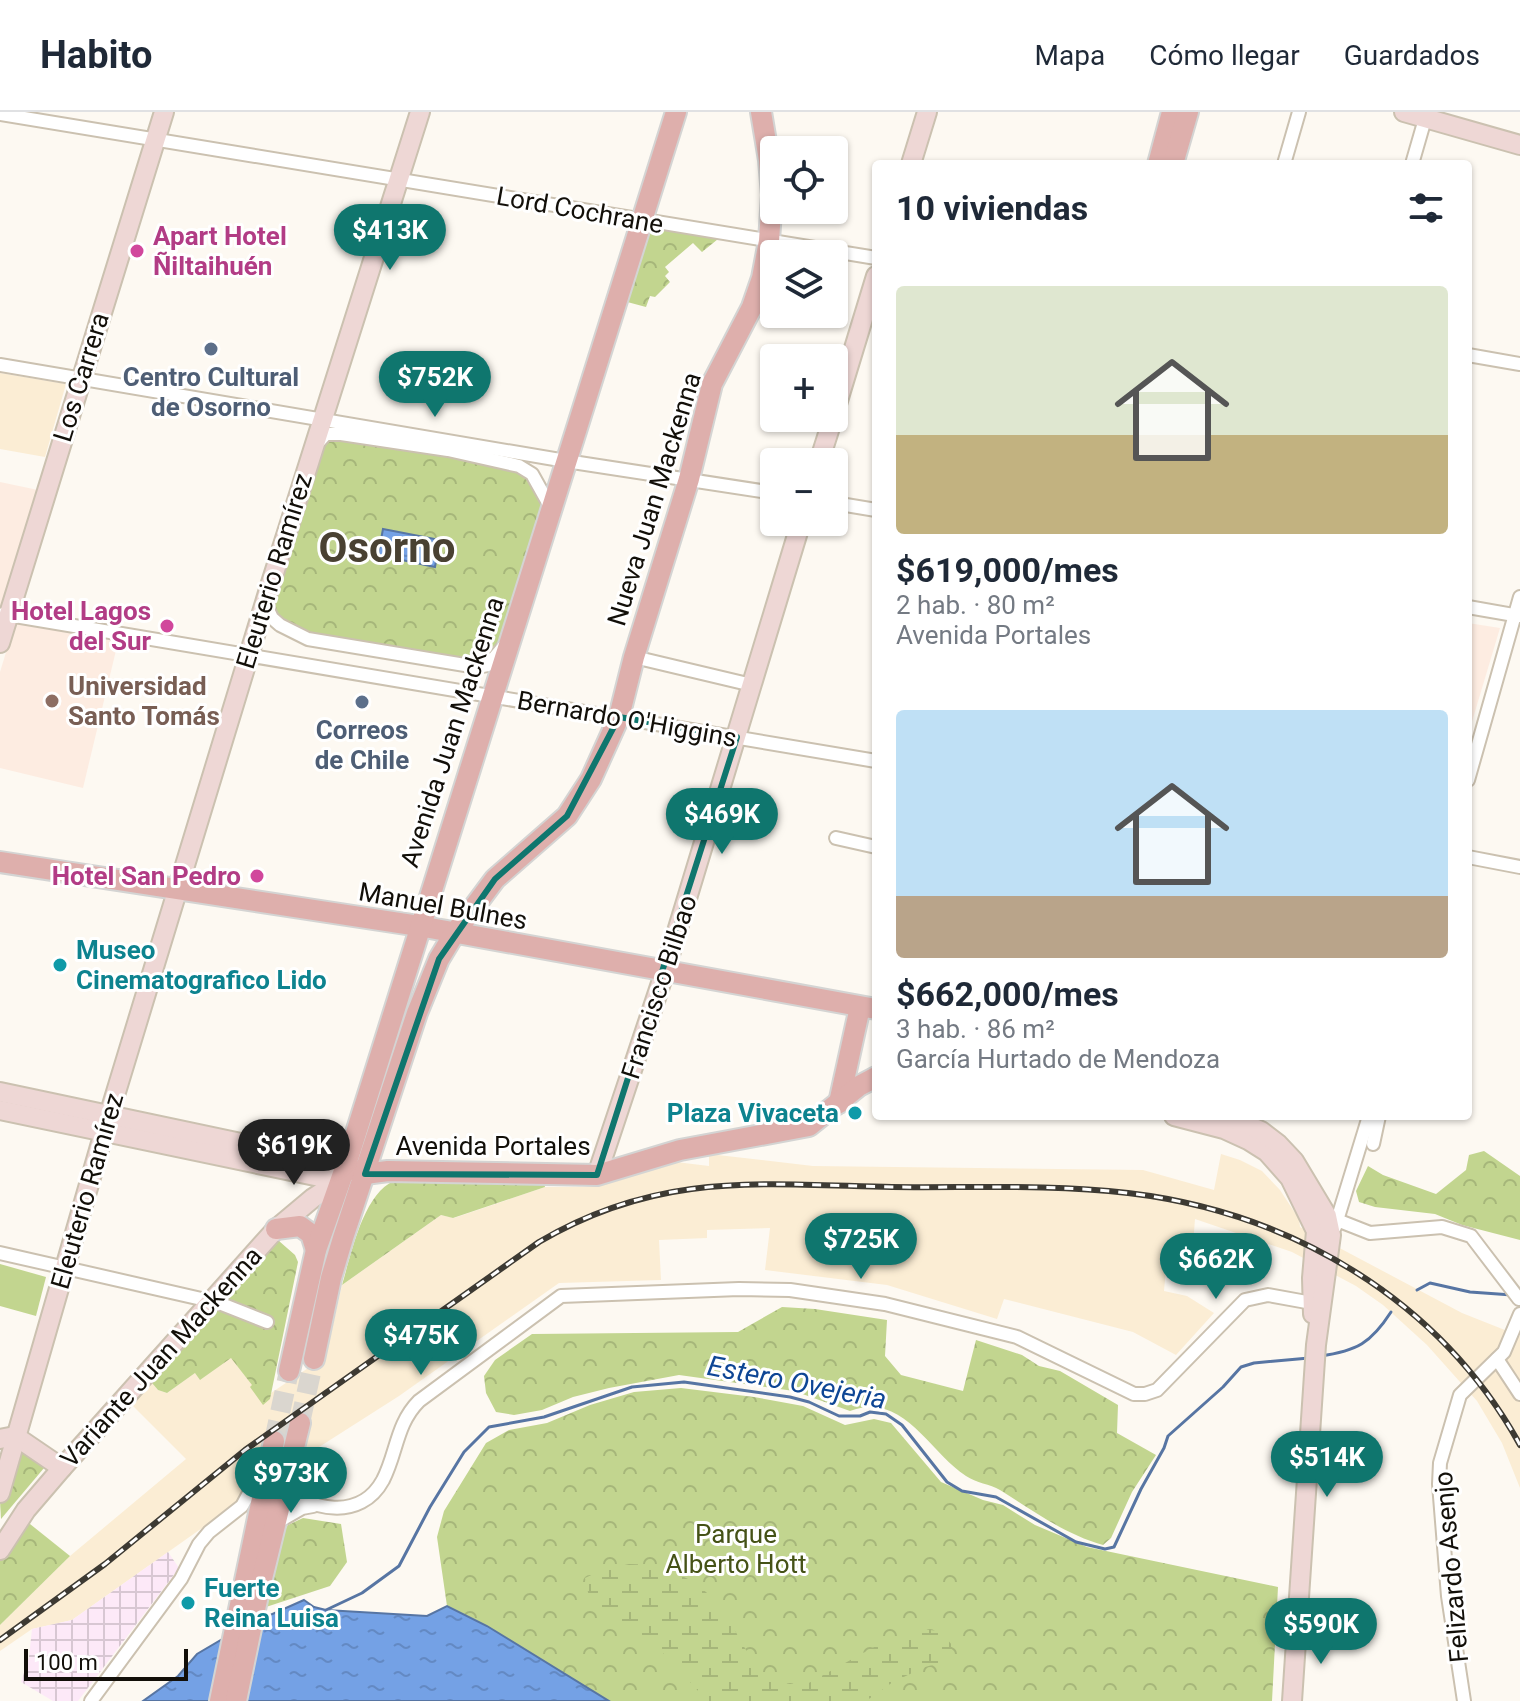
<!DOCTYPE html>
<html lang="es">
<meta charset="utf-8">
<style>
body{margin:0;font-family:Roboto,sans-serif;background:#f6f6f7;color:#1f2937;height:100vh;display:flex;flex-direction:column;font-size:30px;white-space:nowrap}
*{box-sizing:border-box;margin:0}
p{font-size:26px;color:#747a83}
.icon{flex:none;width:44px;height:44px;fill:none;stroke:currentColor;stroke-width:2;stroke-linecap:round;stroke-linejoin:round}
.map{position:relative;flex:1;overflow:hidden}
.details{position:absolute;left:872px;top:48px;width:600px;height:960px;display:flex;flex-direction:column;background:#fff;border-radius:8px;box-shadow:0 2px 6px #0004}
.details>*{flex:none}
.fabs{position:absolute;left:760px;top:24px;display:grid;gap:16px}
.fabs a{display:grid;place-items:center;width:88px;height:88px;border-radius:8px;background:#fff;box-shadow:0 2px 6px #0004;font-size:40px}
.scale{position:absolute;left:24px;bottom:20px;width:164px;box-sizing:border-box;padding-left:8px;border:4px solid #120f09;border-top:0;font-size:22px;line-height:28px;white-space:nowrap;color:#120f09;-webkit-text-stroke:6px #fff;paint-order:stroke}
.price{position:absolute;translate:-50% -68px;padding:0 18px;border-radius:28px;background:#0f766e;color:#fff;font-size:26px;line-height:52px;filter:drop-shadow(0 2px 4px #0008)}
.price::after{content:'';position:absolute;left:50%;top:48px;width:24px;height:18px;margin-left:-12px;background:inherit;clip-path:polygon(0 0,100% 0,50% 100%)}
.price.on{background:#222;color:#fff}
ul{padding:0;list-style:none}
li{display:grid;align-content:center;gap:16px;height:424px;padding:0 24px}
li span{display:grid;place-items:center;height:248px;border-radius:8px;color:#555}
li>.icon{margin-inline-start:auto}
span .icon{width:144px;height:144px;fill:#fffc;stroke-width:1}
li b{font-size:34px}
h2{display:flex;justify-content:space-between;align-items:center;height:96px;padding:0 24px;font-size:34px}
header{display:flex;align-items:center;gap:48px;box-sizing:border-box;height:112px;padding:0 40px;background:#fff;border-bottom:2px solid #e0e1e3}
header strong{font-size:38px}
nav{display:flex;gap:44px;margin-inline-start:auto;font-size:28px}
.map>svg:first-child{display:block}
</style>
<header>
<strong>Habito</strong>
<nav><a>Mapa</a><a>Cómo llegar</a><a>Guardados</a></nav>
</header>
<div class="map">
<svg width="1520" height="1589" viewBox="0 0 1520 1589">
<defs>
<pattern id="industrial-grid" width="8" height="8" patternUnits="userSpaceOnUse" patternTransform="scale(2)"><rect width="8" height="8" fill="#fde9f8"/><path d="M0 4h8M4 0v8" fill="none" stroke="#d8c7d3"/></pattern>
<pattern id="forest-crowns" width="20" height="18" patternUnits="userSpaceOnUse" patternTransform="scale(2)"><rect width="20" height="18" fill="#c2d58f"/><path d="M2 6a3 3 0 1 1 6 0M12 15a3 3 0 1 1 6 0" fill="none" stroke="#a6b67a"/></pattern>
<pattern id="wetland-marsh" width="20" height="14" patternUnits="userSpaceOnUse" patternTransform="scale(2)"><rect width="20" height="14" fill="#c2d58f"/><path d="M1 5h8M5 5V1M11 12h8M15 12V8" fill="none" stroke="#a6b67a"/></pattern>
<pattern id="water-ripples" width="26" height="14" patternUnits="userSpaceOnUse" patternTransform="scale(2)"><rect width="26" height="14" fill="#74a1e5"/><path d="M2 4q2-2 4 0t4 0M15 11q2-2 4 0t4 0" fill="none" stroke="#6389c3"/></pattern>
</defs>
<rect width="100%" height="100%" fill="#fdf9f2"/>
<!-- built -->
<g fill="#fbedd4">
<path d="M0,261l66,11 -21,73 -45,-8z"/>
<path d="M709,1042l104,12 330,4 71,20 7,-36 19,6 22,11 18,19 19,29 1,8 162,86 58,23v152l-18,-45 -25,-42 -50,-56 -44,-40 -27,-19 -64,-34 -97,-33 -2,26h-25l-4,46 23,5 27,17 -38,42 -43,-23 -129,-33 -7,20 -110,-34 -122,-15 5,-42 -63,2v8l-48,2 2,40 -102,3 -160,113 -105,67 -222,157 -40,9 -32,22v-26l70,-69 116,-97 -54,-54 20,-22 6,7 9,3 29,-21 5,7 30,-22 22,28 17,14 1,-6 55,-37 16,-71 99,-70 13,3 91,-31h43l88,-25 33,4z"/>
</g>
<!-- industrial -->
<path fill="url(#industrial-grid)" d="M168,1440l11,16 -101,133h-25l-32,-19 8,-25 3,-28 40,-9z"/>
<!-- education -->
<g fill="#fdece1">
<path d="M0,370l38,8 -34,118h-4z"/>
<path d="M15,511l103,19 -35,146 -83,-20v-96z"/>
<path d="M1468,511l32,5 -32,107z"/>
</g>
<!-- green -->
<path fill="#c2d58f" d="M0,1152l46,13 -10,39 -36,-10z"/>
<!-- forest -->
<g fill="url(#forest-crowns)">
<path d="M641,109l82,14 -21,17 -9,-9 -28,24 4,5 -4,4 5,6 -15,15 -5,-1 -4,11 -30,-8z"/>
<path d="M328,326l119,18 73,14 25,35 -42,137 -38,18 -165,-26 -26,-23 -3,-8 44,-155z"/>
<path d="M1484,1039l36,25v64l-58,-15 -27,-11 -60,-7 -16,-5 -3,-11 12,-25 15,9 53,19 30,-24 3,-15z"/>
<path d="M394,1069l150,1 1,5 -92,31 -12,-3 -99,70c9,-30 21,-91 52,-104z"/>
<path d="M279,1129l16,14 3,7 -28,137 -7,6 -13,-18 2,-2 -21,-27 -31,22 -5,-7 -28,20 -9,-3 -6,-7z"/>
<path d="M782,1195l33,2 72,11 -2,36 16,19 62,16 13,-51 46,15 17,11 21,5 58,34 -1,28 39,22 -24,37 -21,46 -8,7c-39,-11 -69,-34 -103,-55 -10,-6 -24,-7 -34,-14 -37,-24 -63,-85 -116,-65l-56,-20 -115,-16 -70,13 -36,9 -31,13 -28,5 -18,-3 -10,-19 -2,-17 11,-16 37,-26 206,-2z"/>
<path d="M681,1276l73,9 49,9 42,19 29,-6 17,4 50,59 42,18 20,5 32,20 52,22 191,40 -6,114h-663l-122,-75 -40,-20 -10,-69 7,-26 42,-68 23,-13 38,-7 43,-18 44,-13z"/>
<path d="M17,1332l28,14 -1,10 -43,51 -1,-18z"/>
<path d="M303,1406l38,6 6,38 -17,24 -64,21 16,-73 6,-9z"/>
<path d="M25,1408l45,36 -70,69v-68z"/>
</g>
<!-- wetland -->
<path fill="url(#wetland-marsh)" d="M629,1452l31,1 34,17 25,21 39,68 23,13h26l78,-43 33,-12 22,2 12,14 -1,15 -26,7 -32,15 -27,19h-159l-39,-44 -79,-60 -4,-19 17,-8z"/>
<!-- water -->
<g fill="url(#water-ripples)" stroke="#5775a3" stroke-width="2">
<path d="M383,417l57,11 -5,27 -57,-12z"/>
<path d="M304,1488l10,7 12,3 101,6 20,-10 40,20 122,75h-466l35,-25 19,-22 46,-27z"/>
</g>
<g fill="none" stroke-linecap="round" stroke-linejoin="round">
<!-- stream -->
<g stroke="#5775a3" stroke-width="3">
<path d="M1417,1178l13,-7 40,9 42,3"/>
<path d="M1320,1244c37,-5 51,-13 71,-44"/>
<path d="M326,1498l36,-17 37,-27 31,-59 34,-55 25,-25 55,-10 88,-30 52,-5 106,15 19,5 30,14h21l10,-4 16,2 16,11 45,57 15,9 34,6 80,45 29,7 9,-2 27,-58 23,-41 4,-12 55,-49 18,-20 13,-4 55,-5"/>
</g>
<!-- primary-tunnel -->
<g stroke="#dad6cf" stroke-width="20" stroke-dasharray="20 10" stroke-linecap="butt">
<path d="M300,1311l14,-64"/>
<path d="M274,1329l15,-70"/>
</g>
<!-- street casing -->
<g stroke="#cbc1b0" stroke-width="16">
<g id="street">
<path d="M0,2l876,144"/>
<path d="M1284,52l15,-52"/>
<path d="M1412,52l15,-52"/>
<path d="M1468,243l52,9"/>
<path d="M0,253l566,96 208,32"/>
<path d="M316,333l10,-11h15l107,16 71,16 13,8 19,34"/>
<path d="M834,391l42,7"/>
<path d="M265,491l7,15 8,7 28,14 169,28 11,-2 16,-19"/>
<path d="M1468,495l52,9"/>
<path d="M3,502l873,147"/>
<path d="M634,545l118,28"/>
<path d="M1468,668l52,-183"/>
<path d="M836,726l40,9"/>
<path d="M1468,745l52,10"/>
<path d="M1373,1032l6,-28"/>
<path d="M1337,1108l33,13 72,-6 29,9 48,63"/>
<path d="M1335,1115l34,-111"/>
<path d="M0,1141l219,50 48,19"/>
<path d="M1497,1247l23,35"/>
<path d="M279,1373c31,25 81,37 104,-5 14,-27 13,-56 36,-79l142,-105 178,-7 51,1 95,14 132,33 117,57h11l12,-4 88,-90 23,-5 44,8"/>
<path d="M276,1411l26,-15 11,-2"/>
<path d="M91,1589l90,-122 18,-35 10,-12 33,-26 20,-37"/>
<path d="M1464,1589l-16,-105 -9,-112 1,-21 20,-68 44,-43 16,-38"/>
</g>
</g>
<!-- secondary casing -->
<g stroke="#cbc1b0" stroke-width="22">
<g id="secondary">
<path d="M1404,0l116,33"/>
<path d="M911,52l16,-52"/>
<path d="M834,302l42,-138"/>
<path d="M819,350l14,-44"/>
<path d="M0,531l164,-531"/>
<path d="M0,980l326,69 19,7"/>
<path d="M0,998l339,71"/>
<path d="M1174,1004l50,13 24,11 19,12 23,26 26,53 -4,47 1,36"/>
<path d="M1227,1004l34,15 17,13 16,17 33,55 4,19 -15,110 -24,356"/>
<path d="M597,1063l68,-204 136,-449"/>
<path d="M0,1327l15,-3 47,32"/>
<path d="M0,1381l109,-378 161,-529 150,-474"/>
<path d="M0,1438l26,-40 36,-42 214,-239 37,-31 26,-17"/>
</g>
</g>
<!-- primary casing -->
<g stroke="#d4d4d3" stroke-width="24">
<g id="primary">
<path d="M1158,52l14,-52"/>
<path d="M1173,52l15,-52"/>
<path d="M0,750l419,64 457,83"/>
<path d="M839,991l21,-96"/>
<path d="M356,1059l9,3 23,-3 209,4 83,-25 129,-24 50,-40 17,-9"/>
<path d="M276,1117l24,-3 11,8 5,16"/>
<path d="M314,1247l17,-81 12,-40 74,-225 22,-54 15,-25 41,-55 72,-63 24,-37 28,-62 15,-60 55,-178 23,-95 40,-77 10,-29 7,-37 3,-46 -3,-35 -8,-48"/>
<path d="M289,1259l27,-121 29,-82 331,-1056"/>
<path d="M220,1589l54,-260"/>
<path d="M236,1589l22,-106 42,-172"/>
</g>
</g>
<!-- street -->
<use href="#street" stroke="#fff" stroke-width="12"/>
<!-- secondary -->
<use href="#secondary" stroke="#eed7d5" stroke-width="18"/>
<!-- primary -->
<use href="#primary" stroke="#deafac" stroke-width="20"/>
<!-- rail casing -->
<g stroke="#3d3a33" stroke-width="6">
<path id="rail" d="M0,1528l105,-76 140,-114 294,-208c120,-71 221,-58 353,-55 78,1 158,-3 236,6 163,19 312,107 392,252"/>
</g>
<!-- rail -->
<use href="#rail" stroke="#fff" stroke-width="3" stroke-dasharray="9" stroke-linecap="butt"/>
</g>
<!-- marked area -->
<path fill="none" stroke="#0f766e" stroke-width="6" stroke-linejoin="round" d="M619,605l118,20 -140,438 -232,-1 74,-215 56,-80 72,-63z"/>
<!-- markers -->
<g fill="#d1479c" stroke="#fff" stroke-width="3">
<circle cx="137" cy="139" r="8"/>
<circle cx="167" cy="514" r="8"/>
<circle cx="257" cy="764" r="8"/>
</g>
<g fill="#5c6f8a" stroke="#fff" stroke-width="3">
<circle cx="211" cy="237" r="8"/>
<circle cx="362" cy="590" r="8"/>
</g>
<circle fill="#8d6e63" stroke="#fff" stroke-width="3" cx="52" cy="589" r="8"/>
<g fill="#0f9aa8" stroke="#fff" stroke-width="3">
<circle cx="60" cy="853" r="8"/>
<circle cx="855" cy="1001" r="8"/>
<circle cx="188" cy="1491" r="8"/>
</g>
<g text-anchor="middle" stroke-width="6" stroke-linejoin="round" paint-order="stroke">
<!-- street labels -->
<g font-size="26" fill="#120f09" stroke="#fff">
<text transform="translate(580 98) rotate(10)" y="9">Lord Cochrane</text>
<text transform="translate(81 265) rotate(-73)" y="9">Los Carrera</text>
<text transform="translate(654 387) rotate(-73)" y="9">Nueva Juan Mackenna</text>
<text transform="translate(274 459) rotate(-73)" y="9">Eleuterio Ramírez</text>
<text transform="translate(627 607) rotate(10)" y="9">Bernardo O'Higgins</text>
<text transform="translate(452 620) rotate(-72)" y="9">Avenida Juan Mackenna</text>
<text transform="translate(443 794) rotate(10)" y="9">Manuel Bulnes</text>
<text transform="translate(659 875) rotate(-72)" y="9">Francisco Bilbao</text>
<text x="493" y="1043">Avenida Portales</text>
<text transform="translate(87 1079) rotate(-74)" y="9">Eleuterio Ramírez</text>
<text transform="translate(161 1245) rotate(-48)" y="9">Variante Juan Mackenna</text>
<text transform="translate(1451 1455) rotate(-95)" y="9">Felizardo Asenjo</text>
</g>
<!-- hotel labels -->
<g font-size="26" font-weight="bold" fill="#b23c85" stroke="#fff" text-anchor="end">
<text x="153" y="133" text-anchor="start">Apart Hotel<tspan x="153" dy="30">Ñiltaihuén</tspan></text>
<text x="151" y="508">Hotel Lagos<tspan x="151" dy="30">del Sur</tspan></text>
<text x="241" y="773">Hotel San Pedro</text>
</g>
<!-- service labels -->
<g font-size="26" font-weight="bold" fill="#4e5e75" stroke="#fff">
<text x="211" y="274">Centro Cultural<tspan x="211" dy="30">de Osorno</tspan></text>
<text x="362" y="627">Correos<tspan x="362" dy="30">de Chile</tspan></text>
</g>
<!-- education labels -->
<g font-size="26" font-weight="bold" fill="#785e54" stroke="#fff" text-anchor="start">
<text x="68" y="583">Universidad<tspan x="68" dy="30">Santo Tomás</tspan></text>
</g>
<!-- culture labels -->
<g font-size="26" font-weight="bold" fill="#0d838f" stroke="#fff" text-anchor="start">
<text x="76" y="847">Museo<tspan x="76" dy="30">Cinematografico Lido</tspan></text>
<text x="839" y="1010" text-anchor="end">Plaza Vivaceta</text>
<text x="204" y="1485">Fuerte<tspan x="204" dy="30">Reina Luisa</tspan></text>
</g>
<!-- park labels -->
<g font-size="26" fill="#455216" stroke="#fff">
<text x="736" y="1431">Parque<tspan x="736" dy="30">Alberto Hott</tspan></text>
</g>
<!-- water labels -->
<g font-size="28" font-style="italic" fill="#0e4695" stroke="#fff">
<text transform="translate(797 1270) rotate(11)" y="10">Estero Ovejeria</text>
</g>
<!-- town labels -->
<g font-size="42" font-weight="bold" fill="#494132" stroke="#fff">
<text x="387" y="450">Osorno</text>
</g>
</g>
</svg>
<div class="fabs">
<a><svg class="icon" aria-label="locate" viewBox="0 0 24 24"><circle cx="12" cy="12" r="6"/><path d="M12 2v4M12 18v4M2 12h4M18 12h4"/></svg></a>
<a><svg class="icon" aria-label="layers" viewBox="0 0 24 24"><path d="M12 4l9 5-9 5-9-5zM3 14l9 5 9-5"/></svg></a>
<a>+</a>
<a>−</a>
</div>
<div class="scale">100 m</div>
<b class="price" style="left:390px;top:160px">$413K</b>
<b class="price" style="left:435px;top:307px">$752K</b>
<b class="price" style="left:722px;top:744px">$469K</b>
<b class="price on" style="left:294px;top:1075px">$619K</b>
<b class="price" style="left:861px;top:1169px">$725K</b>
<b class="price" style="left:1216px;top:1189px">$662K</b>
<b class="price" style="left:421px;top:1265px">$475K</b>
<b class="price" style="left:1327px;top:1387px">$514K</b>
<b class="price" style="left:291px;top:1403px">$973K</b>
<b class="price" style="left:1321px;top:1554px">$590K</b>
<section class="details">
<h2>10 viviendas<svg class="icon" aria-label="filters" viewBox="0 0 24 24"><path d="M4 7h16M4 17h16"/><circle cx="9" cy="7" r="2"/><circle cx="15" cy="17" r="2"/></svg></h2>
<ul>
<li><span style="background:linear-gradient(#dfe7d0 60%,#c2b280 0)"><svg class="icon" aria-label="home" viewBox="0 0 24 24"><path d="M3 11l9-7 9 7M6 9v11h12V9"/></svg></span><div><b>$619,000/mes</b><p>2 hab. · 80 m²</p><p>Avenida Portales</p></div></li>
<li><span style="background:linear-gradient(#bfe0f5 75%,#b9a48a 0)"><svg class="icon" aria-label="home" viewBox="0 0 24 24"><path d="M3 11l9-7 9 7M6 9v11h12V9"/></svg></span><div><b>$662,000/mes</b><p>3 hab. · 86 m²</p><p>García Hurtado de Mendoza</p></div></li>
</ul>
</section>
</div>
